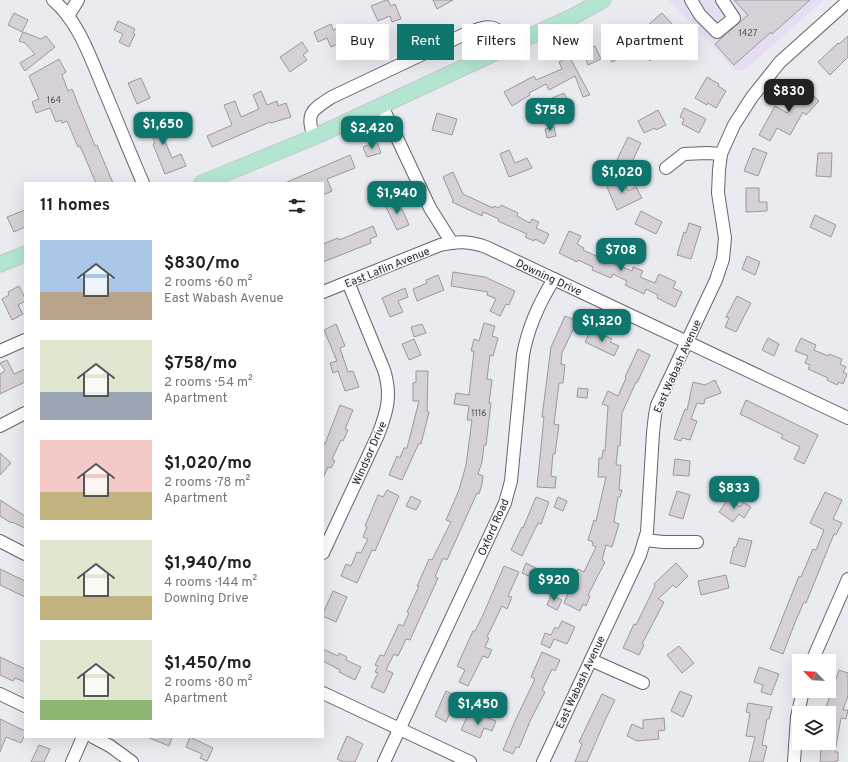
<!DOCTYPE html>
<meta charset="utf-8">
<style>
body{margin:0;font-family:Overpass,sans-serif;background:#f2f2f2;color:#222;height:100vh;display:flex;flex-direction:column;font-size:15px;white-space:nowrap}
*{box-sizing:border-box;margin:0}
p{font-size:13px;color:#767676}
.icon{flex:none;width:22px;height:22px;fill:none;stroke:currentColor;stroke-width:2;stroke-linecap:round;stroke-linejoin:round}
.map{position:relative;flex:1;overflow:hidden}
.panel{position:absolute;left:24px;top:182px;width:300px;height:556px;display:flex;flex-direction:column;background:#fff;border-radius:0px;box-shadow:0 4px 16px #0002}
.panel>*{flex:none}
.banner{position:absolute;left:336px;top:24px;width:380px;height:36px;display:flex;gap:8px}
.needle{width:26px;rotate:294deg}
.fabs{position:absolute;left:792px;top:654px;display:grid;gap:8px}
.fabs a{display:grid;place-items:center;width:44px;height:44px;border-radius:0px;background:#fff;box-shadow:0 4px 16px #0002;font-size:20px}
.price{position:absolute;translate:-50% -34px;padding:0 9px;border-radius:8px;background:#0f766e;color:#fff;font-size:13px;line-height:26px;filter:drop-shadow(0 1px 2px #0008)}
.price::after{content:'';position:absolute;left:50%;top:24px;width:12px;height:9px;margin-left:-6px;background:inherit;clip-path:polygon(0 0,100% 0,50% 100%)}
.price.selected{background:#222;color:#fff}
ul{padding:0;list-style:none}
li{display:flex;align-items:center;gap:12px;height:100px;padding:0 16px}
li span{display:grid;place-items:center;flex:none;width:112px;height:80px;border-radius:0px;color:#555}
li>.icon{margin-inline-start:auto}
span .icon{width:48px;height:48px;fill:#fffc;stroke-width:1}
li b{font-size:17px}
h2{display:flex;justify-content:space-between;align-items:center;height:48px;padding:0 16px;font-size:17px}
.tag{padding:0 14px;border-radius:0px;background:#fff;box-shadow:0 4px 16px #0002;font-size:14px;line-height:36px}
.tag.selected{background:#0f766e;color:#fff}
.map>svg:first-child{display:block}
</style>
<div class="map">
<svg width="848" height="762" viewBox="0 0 848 762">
<rect width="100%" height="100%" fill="#eaebf1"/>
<!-- commercial -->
<path fill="#e7ddf1" d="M669,0h155l-78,69 -7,2 -5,-2z"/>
<!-- building -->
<g fill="#d6d1d6" stroke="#9c979c">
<path d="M386,0h2l3,6 4,-2 6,15 -9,3 -2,-6 -12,5 -7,-15z"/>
<path d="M433,0h20l-16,9z"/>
<path d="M734,0h76l-38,34 -1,-2 -37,33 -19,-21 33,-29z"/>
<path d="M14,13l14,7 -6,12 -14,-7z"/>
<path d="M662,13l21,23 -23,20 -2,-2 -8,7 -12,-12 4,-3 -8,-9z"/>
<path d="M118,21l17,8 -2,4 2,1 -6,13 -10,-5 4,-8 -9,-4z"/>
<path d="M331,24l2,6 5,-2 6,13 -13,6 -4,-9 -9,4 -4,-10z"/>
<path d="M23,32l18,7 5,-3 9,11 -30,24 -5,-8 15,-9 -10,-11 -6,-2z"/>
<path d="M848,36v21l-18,18 -12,-13 20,-19 1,1z"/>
<path d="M302,42l6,9 -5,4 4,5 -17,12 -10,-15z"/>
<path d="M595,46l6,13 -13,6 -5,-14z"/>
<path d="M614,48l6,10 -8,4 -6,-10z"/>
<path d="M569,56l21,39 -7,2 -8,-21 -26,14 -3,-6 -17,9 1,2 -18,11 -8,-14 30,-16 2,4 26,-11 -3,-7z"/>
<path d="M59,59l7,13 -4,3 6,16 4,-2 23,57 2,-1 16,38h-17l-16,-37 -2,1 -11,-26 -5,2 -1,-3 -5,2 -6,-14 -14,5 -4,-11 7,-3 -10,-23z"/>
<path d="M707,77l12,7 -1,2 8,5 -10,17 -8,-5 -1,2 -12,-7z"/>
<path d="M141,78l9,20 -13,6 -9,-21z"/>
<path d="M799,82l20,19 -13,14 -3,-3 -13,23 -13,-7 -7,13 -11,-6 16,-29 12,7 12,-14 -9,-8z"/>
<path d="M261,91l6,14 10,-4 1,5 8,-3 5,14 -20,6 -1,-1 -58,25 -5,-11 25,-11 -8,-20 11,-4 6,16 18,-8 -6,-14z"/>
<path d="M564,93l4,8 -12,6 -4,-9z"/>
<path d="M684,108l22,11 -7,14 -17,-9 2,-5 -4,-2z"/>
<path d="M658,110l8,15 -10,5 -1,-2 -11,5 -6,-12z"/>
<path d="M437,113l20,6 -5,16 -20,-5z"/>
<path d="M157,114l9,20 -3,2 9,22 9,-4 5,12 -21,8 -12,-30 2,-1 -10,-24z"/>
<path d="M554,127l2,9 -9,2 -2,-9z"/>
<path d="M628,137l13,6 -13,27 -13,-6z"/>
<path d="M377,142l4,11 -14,4 -4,-10z"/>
<path d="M753,148l14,5 -9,23 -14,-5z"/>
<path d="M509,150l6,13 12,-5 5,10 -23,9 -9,-23z"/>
<path d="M818,153h14l-1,24 -15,-1z"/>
<path d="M350,155l5,13 -28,11 5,12 -9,4v-12h-38z"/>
<path d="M453,172l10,22 30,14 1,-2 5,2 2,-3 17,8 -1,3 13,7 2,-4 7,3 -3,6 13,6 -5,10 -9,-5 -1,2 -9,-4 2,-3 -29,-13 1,-2 -16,-7 -1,4 -30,-14 1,-2 -10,-23z"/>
<path d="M622,177l6,14 8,-4 6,11 -25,12 -11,-25z"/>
<path d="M746,188h13v14h8v9l-21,1z"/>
<path d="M392,199l6,12 4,-2 7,16 -12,5 -13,-27z"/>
<path d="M25,210v17l-11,5 -7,-15z"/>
<path d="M641,211l21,11 -6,12 -21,-10z"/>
<path d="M815,215l21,10 -5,12 -21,-10z"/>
<path d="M689,223l12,4 -10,32 -14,-4 7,-23 2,1z"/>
<path d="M373,226l4,10 -7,3 1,4 -48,19v-18l15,-6 1,2z"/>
<path d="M569,231l12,5 -4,8 7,4 -1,2 40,18v-1l9,4 1,-4 10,4 -3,6 15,6 4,-9 17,8 -3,6 9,4 -7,15 -18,-9 1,-3 -12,-6 -2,5 -19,-9 2,-4 -14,-7 -2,4 -19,-8 1,-3 -15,-7 -1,2 -18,-9z"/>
<path d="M747,256l13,6 -5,13 -13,-6z"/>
<path d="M453,272l32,5 30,14 -6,14 -3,-1 -6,12 -10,-5 6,-12 -9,-4 1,-3 -37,-6z"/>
<path d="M438,275l6,15 -27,11 -4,-12 14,-6 -1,-3z"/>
<path d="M19,286l6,12v3l-7,4 5,9 -11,6 -10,-21 7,-4 -1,-3z"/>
<path d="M405,288l3,9 -10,4 5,11 -13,5 -8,-19z"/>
<path d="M737,296l14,7 -15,29 -11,-5 4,-9 -3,-1z"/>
<path d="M565,316l12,5 -15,32 -1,11 4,1 -2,18h-4l-5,41 5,1 -4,29h-2l-2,22 5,1 -1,11 -18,-1 7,-70h-2l9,-70z"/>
<path d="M484,323l11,3 -3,10 6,2 -5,18 -3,-1 -3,24 5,1 -3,23h2l-5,42h-2l-2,17 -4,12 5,2 -1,8 -3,10 -2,-1 -30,67 -4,-2 -8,19 3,1 -28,62 -4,-1 -8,17 -4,-2 -8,16 7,3 -9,20 -13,-6 7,-14 -3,-1 3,-6 -3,-1 5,-10 4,1 15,-32 4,2 6,-13 -2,-1 12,-26h-2l12,-27 3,1 19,-38 -5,-2 13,-30 7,-25 6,-45h-5l2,-14 -15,-2 2,-11 13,2 5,-44h-3l3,-12 5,2z"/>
<path d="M336,324l9,22 -5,2 8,24 5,-1 6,16 -14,4 -7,-20 -5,2 -3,-10 7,-2 -13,-31z"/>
<path d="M422,324l4,9 -12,4 -3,-10z"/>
<path d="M591,329l21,10 -2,3 9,4 -5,10 -29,-14z"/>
<path d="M768,338l11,6 -5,12 -12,-6z"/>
<path d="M801,338l15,7 -2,5 14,6 1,-2 13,5 -2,5 6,3 -3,5 4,2 -4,10 -4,-2 -2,3 -10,-5 1,-2 -20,-9 2,-4 -5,-2 3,-7 -13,-5z"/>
<path d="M414,339l7,16 -12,5 -7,-16z"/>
<path d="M638,349l12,6 -13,28 -1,-1 -14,31 -2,33h-2l-2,19h5l-2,25h3l-2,7h-2l-4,25 5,2 -7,23 -6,-2 -4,15 3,2 -17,33 2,1 -4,10 -3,-2 -3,7 -16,-8 4,-10 3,1 6,-13 -4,-2 5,-10 6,3 12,-25 -4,-2 1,-3 -5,-2 6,-20 2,1 10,-44h-8l1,-19h3l1,-8 2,1 3,-45 -6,-2 6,-13 10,5 8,-18 -1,-1z"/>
<path d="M7,360l7,14 11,-5v13l-25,12v-20l5,-3 -5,-8z"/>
<path d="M416,371h12l-1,40 2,1 -8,32 -2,-1 -17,37 -13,-5 8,-19 3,2 4,-10h3l12,-47h-6v-18l3,-1z"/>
<path d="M715,380l6,13 -16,6 -1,5 -7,-1 -6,16 6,2 -7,19 -8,-2 -1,3 -7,-2 11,-30 2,1 6,-28 12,3z"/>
<path d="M578,388l10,1 -1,9 -10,-1z"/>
<path d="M746,400l72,35 -14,29 -10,-5 6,-12 -19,-9 2,-3 -43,-21z"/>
<path d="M340,405l13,5 -8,19 3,1 -5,11 -2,-1 -9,19 3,2 -4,7 -3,-1 -5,11v-35l2,1z"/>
<path d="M0,453l11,10 -11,12z"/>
<path d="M675,459l15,2 -1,15 -16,-1z"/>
<path d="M387,490l12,6 -24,55 -3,-1 -15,33 -16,-7 5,-12 5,2 6,-14 4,1 7,-14 -5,-2 4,-10 -2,-1 13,-31 5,2z"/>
<path d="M677,491l13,4 -7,24 -14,-4z"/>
<path d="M825,492l17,8 -9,19 9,4 -6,12 -2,-1 -28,69 -2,-1 -8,18 -13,34 -13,-5 29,-73 2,1 12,-28 3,1 8,-20 -14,-7z"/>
<path d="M411,496l10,5 -5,9 -10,-4z"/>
<path d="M536,497l13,5 -8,22 -3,-1 -16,33 -11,-6 11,-23 1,1z"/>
<path d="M558,497l9,4 -4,10 -9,-4z"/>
<path d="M728,499l12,8 3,-5 8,5 -7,11 -5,-4 -6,8 -14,-10z"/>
<path d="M0,500l25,16v12l-13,-6 -1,1 -11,-7z"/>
<path d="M739,538l13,3 -7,26 -15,-4 4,-16h2z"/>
<path d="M526,563l10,5 -5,9 -9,-4z"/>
<path d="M676,563l12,13 -12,12 -3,-3 -15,14 6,3 -22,42 2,1 -5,10 -16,-7 11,-24 2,1 19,-39 -1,-2z"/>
<path d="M504,566l15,6 -11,24 4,1 -5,12 -5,-3 -15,31 2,1 -4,9 7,3 -4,8 -5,-2 -15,30 -9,-4 6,-12 -8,-4 16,-35h2l8,-16z"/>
<path d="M0,569l25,12v16l-25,-12z"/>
<path d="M726,575l3,13 -28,7 -3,-14z"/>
<path d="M333,591l14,6 -11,25 -13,-6v-3z"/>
<path d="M551,595l11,5 -5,10 -10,-5z"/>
<path d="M562,621l13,6 -8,17 -13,-5 -4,9 -9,-4 4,-11 6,2 4,-8 3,2z"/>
<path d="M679,646l15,17 -12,10 -15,-18z"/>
<path d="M323,649l15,7 1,-3 8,4 -1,3 15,7 -6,13 -16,-8 1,-2 -17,-9z"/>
<path d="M542,652l18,8 -5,11 -3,-2 -10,21 3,2 -14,27 -12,29 -3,-1 -3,7 -10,-4 12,-29 20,-42 -4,-2z"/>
<path d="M0,657l25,12v13l-10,-4 -2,3 -13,-6z"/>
<path d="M759,667l20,7 -8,21 -10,-3 2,-7 -9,-3z"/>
<path d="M839,670l9,3v23l-5,14h5l-2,9 -5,-1 -6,34h3v9h-3v1h-15l1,-15 8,1v-35h-5z"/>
<path d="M446,691l16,8 -6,12 -4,-2 -6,13 -11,-6z"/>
<path d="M680,691l12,5 -9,21 -12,-6z"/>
<path d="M602,694l13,6 -9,18 -19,44h-12l7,-18 -3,-2z"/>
<path d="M748,703l24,4 -3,12h-2l-5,26 5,1 -4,16h-14l6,-25 -9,-1 4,-23 -4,-1z"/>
<path d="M468,715l13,6 2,-5 13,5 -4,10 -8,-3 -4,10 -19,-8z"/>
<path d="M664,718l1,12 -7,1 1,8 -22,2 -10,-5 5,-12 11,5v-9z"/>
<path d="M0,719l25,12v4l-4,8 -15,-6 -6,15z"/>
<path d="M347,736l16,8 -8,18h-11l-7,-3z"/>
<path d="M147,737h25l-3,9z"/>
<path d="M190,737l23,11 -6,13 -7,-3 2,-4 -16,-7z"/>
<path d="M39,745l11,4 -6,13h-13z"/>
</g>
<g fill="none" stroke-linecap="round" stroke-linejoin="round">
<!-- minor casing -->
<g stroke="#64656a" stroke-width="14">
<g id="minor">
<path d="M53,0c26,21 39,62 52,92 13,31 25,61 38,91"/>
<path d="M691,0l9,15 17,17 17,-14 -12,-18"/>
<path d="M68,16l10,-16"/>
<path d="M382,106l48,102 22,35"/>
<path d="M314,137c-9,-24 -2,-27 18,-40l133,-63c24,-9 31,-12 46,11"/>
<path d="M666,168l18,-14 23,-1 14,1"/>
<path d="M323,292l117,-47c18,-4 29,-4 46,2l362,171"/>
<path d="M0,351l25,-11"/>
<path d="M0,426l25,-13"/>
<path d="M645,540l18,2h34"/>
<path d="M0,541l25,13"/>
<path d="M323,553l55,-118c9,-23 14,-40 6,-65l-36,-88"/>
<path d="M591,660l52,23"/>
<path d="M812,661l36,-82"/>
<path d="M323,693l147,69"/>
<path d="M0,694l25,12"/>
<path d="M93,737l17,9 22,16"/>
<path d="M72,762l11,-25"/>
<path d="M384,762l121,-259 6,-22 12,-126c5,-28 16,-52 31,-76"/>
<path d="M543,762l97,-207 7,-23 6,-99 2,-18 2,-10 59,-125 7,-21 2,-21 -7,-45 1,-23 2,-16 13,-29 18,-28 28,-35 68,-61"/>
<path d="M794,762l3,-45 6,-26"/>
</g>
</g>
<!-- major casing -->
<g stroke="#c7c7c7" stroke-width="17">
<g id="major">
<path d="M202,183l112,-46 260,-121 29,-16"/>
<path d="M0,264l25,-10"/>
</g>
</g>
<!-- minor -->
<use href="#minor" stroke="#fff" stroke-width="12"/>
<!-- major -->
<use href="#major" stroke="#b3e6d0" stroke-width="15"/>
</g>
<g text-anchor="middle" stroke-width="3" stroke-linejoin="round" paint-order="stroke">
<!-- number labels -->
<g font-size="9" fill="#525154">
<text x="748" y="36">1427</text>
<text x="54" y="103">164</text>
<text x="479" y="416">1116</text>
</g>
<!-- street labels -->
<g font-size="11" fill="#262628" stroke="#f7f8fe">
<text transform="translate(387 267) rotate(-22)" y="4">East Laflin Avenue</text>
<text transform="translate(549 277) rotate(25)" y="4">Downing Drive</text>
<text transform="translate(677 366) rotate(-66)" y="4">East Wabash Avenue</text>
<text transform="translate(369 453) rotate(-66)" y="4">Windsor Drive</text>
<text transform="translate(493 527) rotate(-66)" y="4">Oxford Road</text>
<text transform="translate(580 682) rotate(-65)" y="4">East Wabash Avenue</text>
</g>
</g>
</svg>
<div class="fabs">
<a><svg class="needle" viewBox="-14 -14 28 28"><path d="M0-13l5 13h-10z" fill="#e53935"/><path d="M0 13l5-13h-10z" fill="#767676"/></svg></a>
<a><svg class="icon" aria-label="layers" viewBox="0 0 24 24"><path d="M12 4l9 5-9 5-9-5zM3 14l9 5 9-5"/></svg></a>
</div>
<b class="price selected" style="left:789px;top:113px">$830</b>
<b class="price" style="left:550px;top:132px">$758</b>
<b class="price" style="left:163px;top:146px">$1,650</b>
<b class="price" style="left:372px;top:150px">$2,420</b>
<b class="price" style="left:622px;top:194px">$1,020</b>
<b class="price" style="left:397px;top:215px">$1,940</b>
<b class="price" style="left:621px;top:272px">$708</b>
<b class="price" style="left:602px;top:343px">$1,320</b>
<b class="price" style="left:734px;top:510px">$833</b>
<b class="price" style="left:554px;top:602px">$920</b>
<b class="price" style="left:478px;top:726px">$1,450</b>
<div class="banner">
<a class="tag">Buy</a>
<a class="tag selected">Rent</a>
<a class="tag">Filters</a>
<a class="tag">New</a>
<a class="tag">Apartment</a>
</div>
<section class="panel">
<h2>11 homes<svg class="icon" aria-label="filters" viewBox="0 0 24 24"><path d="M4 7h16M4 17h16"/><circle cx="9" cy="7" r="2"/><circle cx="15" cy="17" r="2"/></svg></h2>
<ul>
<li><span style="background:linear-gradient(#a9c7e8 65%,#b9a48a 0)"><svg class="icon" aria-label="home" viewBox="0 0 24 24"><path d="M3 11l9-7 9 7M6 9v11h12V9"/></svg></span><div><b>$830/mo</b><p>2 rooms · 60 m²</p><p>East Wabash Avenue</p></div></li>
<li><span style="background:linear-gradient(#dfe7d0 65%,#9aa5b1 0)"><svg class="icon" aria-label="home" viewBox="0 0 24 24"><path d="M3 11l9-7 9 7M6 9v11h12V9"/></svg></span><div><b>$758/mo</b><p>2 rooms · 54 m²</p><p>Apartment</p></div></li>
<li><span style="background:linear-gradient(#f6c9c9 65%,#c2b280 0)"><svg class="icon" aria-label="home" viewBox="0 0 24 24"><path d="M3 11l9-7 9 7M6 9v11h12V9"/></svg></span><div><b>$1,020/mo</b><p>2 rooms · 78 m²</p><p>Apartment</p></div></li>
<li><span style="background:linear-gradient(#dfe7d0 70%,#c2b280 0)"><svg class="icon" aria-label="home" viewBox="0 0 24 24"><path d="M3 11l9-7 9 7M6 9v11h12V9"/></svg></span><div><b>$1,940/mo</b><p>4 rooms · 144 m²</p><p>Downing Drive</p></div></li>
<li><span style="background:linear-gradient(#dfe7d0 75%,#8fb573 0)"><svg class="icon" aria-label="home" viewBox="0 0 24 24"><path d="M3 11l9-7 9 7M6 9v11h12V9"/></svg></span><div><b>$1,450/mo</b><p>2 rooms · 80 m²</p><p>Apartment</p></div></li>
</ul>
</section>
</div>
